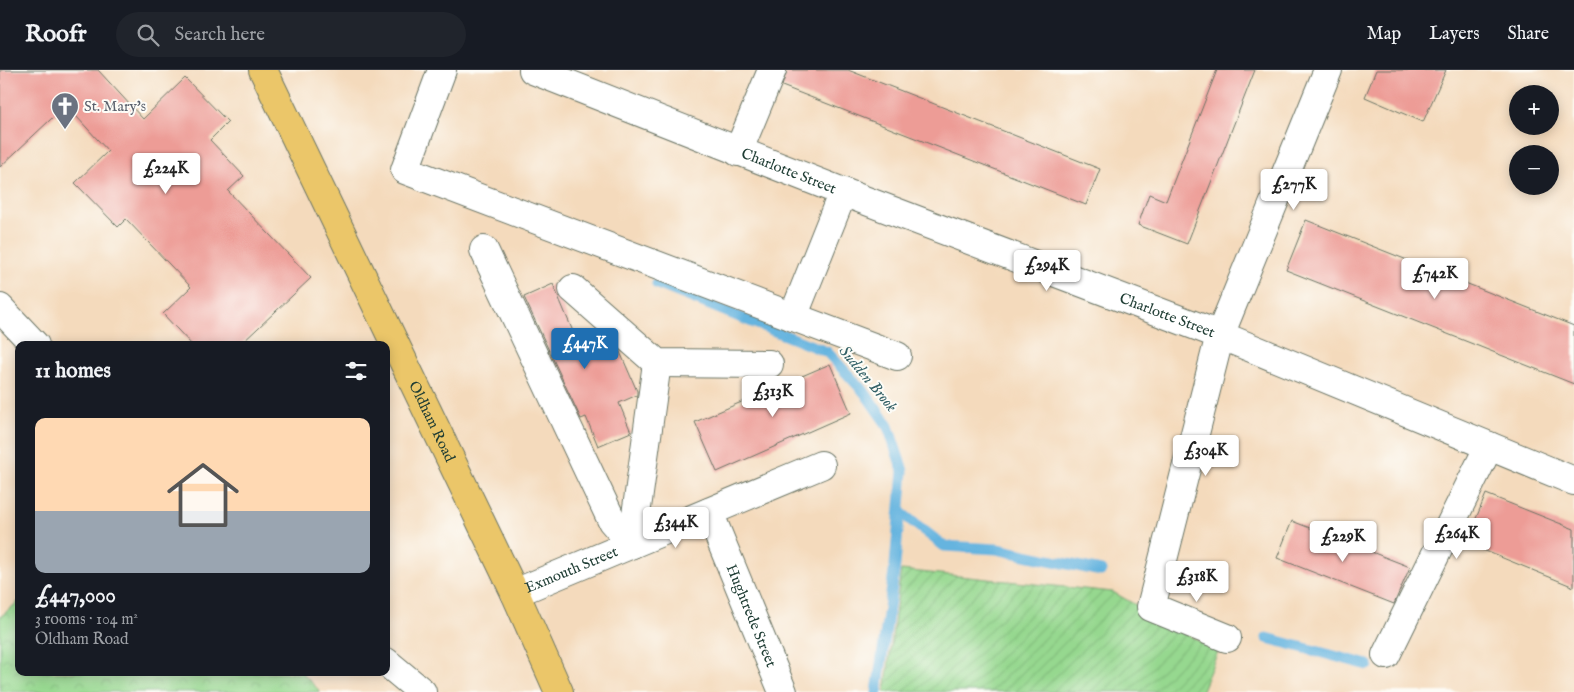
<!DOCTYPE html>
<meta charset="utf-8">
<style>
body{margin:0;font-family:"IM FELL English",serif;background:#20242c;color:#f1f3f6;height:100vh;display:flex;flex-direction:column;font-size:19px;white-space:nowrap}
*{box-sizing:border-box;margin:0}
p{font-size:16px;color:#9ea1a6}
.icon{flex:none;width:28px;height:28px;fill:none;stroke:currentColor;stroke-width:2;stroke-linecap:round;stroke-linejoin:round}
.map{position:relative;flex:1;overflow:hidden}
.drawer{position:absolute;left:15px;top:271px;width:375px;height:335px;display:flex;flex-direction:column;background:#171b24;border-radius:10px;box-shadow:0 2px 12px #0003}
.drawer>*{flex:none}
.fabs{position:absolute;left:1509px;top:15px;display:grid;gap:10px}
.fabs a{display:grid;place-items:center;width:50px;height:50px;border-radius:50%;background:#171b24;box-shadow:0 2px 12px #0003;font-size:25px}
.price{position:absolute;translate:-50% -42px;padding:0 11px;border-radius:5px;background:#fff;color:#222;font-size:16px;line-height:32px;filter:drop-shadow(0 1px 2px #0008)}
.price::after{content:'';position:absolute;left:50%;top:30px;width:15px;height:11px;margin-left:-8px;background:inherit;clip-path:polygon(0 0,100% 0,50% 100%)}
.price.active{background:#1f6fb2;color:#fff}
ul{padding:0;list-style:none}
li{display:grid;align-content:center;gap:10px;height:265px;padding:0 20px}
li+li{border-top:1px solid #363941}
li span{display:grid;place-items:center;height:155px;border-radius:10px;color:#555}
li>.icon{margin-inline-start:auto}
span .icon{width:90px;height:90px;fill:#fffc;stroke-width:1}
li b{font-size:21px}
h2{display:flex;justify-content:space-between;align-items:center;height:60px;padding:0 20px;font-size:21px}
header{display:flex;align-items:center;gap:30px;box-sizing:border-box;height:70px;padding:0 25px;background:#171b24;border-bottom:1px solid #363941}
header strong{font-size:24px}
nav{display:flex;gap:28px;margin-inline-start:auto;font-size:18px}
.search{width:350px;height:45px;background:#20242c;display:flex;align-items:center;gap:12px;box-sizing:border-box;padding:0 18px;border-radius:28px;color:#9ea1a6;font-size:19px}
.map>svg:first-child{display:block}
</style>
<header>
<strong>Roofr</strong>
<div class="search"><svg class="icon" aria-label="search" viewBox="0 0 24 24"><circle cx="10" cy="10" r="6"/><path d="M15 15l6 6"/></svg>Search here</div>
<nav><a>Map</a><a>Layers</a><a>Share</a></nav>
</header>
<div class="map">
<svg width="1574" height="622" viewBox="0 0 1574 622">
<defs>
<pattern id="park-crowns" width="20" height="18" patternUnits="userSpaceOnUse" patternTransform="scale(1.25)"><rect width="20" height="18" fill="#96d88f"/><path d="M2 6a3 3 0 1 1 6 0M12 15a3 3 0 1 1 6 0" fill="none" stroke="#81ba7c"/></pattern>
<pattern id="garden-furrows" width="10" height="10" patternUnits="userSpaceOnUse" patternTransform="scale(1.25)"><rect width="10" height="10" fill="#96d88f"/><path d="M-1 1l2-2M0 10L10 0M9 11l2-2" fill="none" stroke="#81ba7c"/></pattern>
</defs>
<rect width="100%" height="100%" fill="#fdfcf7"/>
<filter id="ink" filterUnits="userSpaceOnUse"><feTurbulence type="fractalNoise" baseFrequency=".02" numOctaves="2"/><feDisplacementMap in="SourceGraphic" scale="10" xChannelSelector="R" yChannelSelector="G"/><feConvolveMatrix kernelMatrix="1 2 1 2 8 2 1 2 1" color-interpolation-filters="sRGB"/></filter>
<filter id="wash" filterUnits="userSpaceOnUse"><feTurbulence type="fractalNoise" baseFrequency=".0096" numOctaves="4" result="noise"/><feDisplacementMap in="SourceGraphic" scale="20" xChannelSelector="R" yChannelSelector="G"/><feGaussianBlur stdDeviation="1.12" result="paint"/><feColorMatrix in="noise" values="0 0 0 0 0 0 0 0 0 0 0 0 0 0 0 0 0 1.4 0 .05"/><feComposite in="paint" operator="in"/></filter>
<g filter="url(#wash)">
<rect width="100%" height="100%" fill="#f4dabc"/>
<!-- park -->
<path fill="url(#park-crowns)" stroke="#5a8a62" d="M19,531v71l283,1 19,19h-321v-75z"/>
<!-- garden -->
<path fill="url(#garden-furrows)" stroke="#5a8a62" d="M901,500l212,22 105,60 -17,40h-316z"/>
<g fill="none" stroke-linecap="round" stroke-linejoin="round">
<!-- stream -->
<g stroke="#65b4df" stroke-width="11">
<path d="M657,214l170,68 38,41 23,33 15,45 -8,94 -18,127"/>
<path d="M900,442l44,34 53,3 104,22"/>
<path d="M1267,568l101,27"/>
</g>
</g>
<g id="blocks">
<!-- building -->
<g fill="#ed9c96">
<path d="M0,0h98l45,49 42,-41 43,44 -18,18 34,36 -16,15 83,87 -71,67h-48l-29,-31 28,-27 -65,-68 -8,8 -43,-44 33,-32 -42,-46 -66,62z"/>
<path d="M787,0h61l252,99 -14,36 -304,-119z"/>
<path d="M1217,0h38l-68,174 -49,-19 11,-31 17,7z"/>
<path d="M1376,0h70l-23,52 -58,-25z"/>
<path d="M1306,150l268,106v58l-288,-114z"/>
<path d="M553,214l32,76 31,-13 4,5 17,39v4l-18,8 12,29 -33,14 -12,-29 -5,2 -57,-122z"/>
<path d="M830,294l21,49 -134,59 -22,-50z"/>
<path d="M1486,424l88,35v58l-108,-44z"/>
<path d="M1292,451l118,46 -16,37 -117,-46z"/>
</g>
</g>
</g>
<g filter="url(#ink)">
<use href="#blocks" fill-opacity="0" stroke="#6a7464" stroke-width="1"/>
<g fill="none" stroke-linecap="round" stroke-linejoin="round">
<!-- minor casing -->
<g stroke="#6a7464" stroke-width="30">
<g id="minor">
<path d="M442,0l-37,100 492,186"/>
<path id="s1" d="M533,0l310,122 377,143 354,146"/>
<path d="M738,82l34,-82"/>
<path d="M484,180l128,271 20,23"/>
<path d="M573,219l84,74 112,1"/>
<path d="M0,238l35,37"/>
<path d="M793,247l50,-125"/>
<path id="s2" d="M709,442l74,180"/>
<path d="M632,474l25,-181"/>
<path id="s3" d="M515,523l306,-128"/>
<path d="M1227,568l-76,-31 69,-272 108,-265"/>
<path d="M1386,585l103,-209"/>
<path d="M386,592l36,30"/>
</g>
</g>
<!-- major casing -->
<g stroke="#6a7464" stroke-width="30">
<g id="major">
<path id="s4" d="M263,0l252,523 44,99"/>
</g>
</g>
<!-- minor -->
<use href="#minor" stroke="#fff" stroke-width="28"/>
<!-- major -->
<use href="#major" stroke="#ebc669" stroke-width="28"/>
</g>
</g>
<!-- icons -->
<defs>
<g id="church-pin" transform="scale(1.4375)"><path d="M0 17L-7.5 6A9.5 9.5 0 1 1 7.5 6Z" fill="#6b7280" stroke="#fdfcf7"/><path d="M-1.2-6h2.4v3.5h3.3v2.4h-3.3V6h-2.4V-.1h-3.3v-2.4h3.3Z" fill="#fff"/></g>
</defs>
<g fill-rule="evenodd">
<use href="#church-pin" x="65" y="36"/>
</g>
<g text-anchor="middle" stroke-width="4" stroke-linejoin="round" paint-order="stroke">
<!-- worship labels -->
<g font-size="15" fill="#5b616d" stroke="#fdfcf7" text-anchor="start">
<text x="84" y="41">St. Mary's</text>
</g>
<!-- street labels -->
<g font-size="15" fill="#1f3d34" stroke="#fdfcf7">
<text dy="5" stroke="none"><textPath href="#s1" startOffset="275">Charlotte Street</textPath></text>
<text dy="5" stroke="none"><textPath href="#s1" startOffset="680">Charlotte Street</textPath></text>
<text dy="5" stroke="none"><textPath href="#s4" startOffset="390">Oldham Road</textPath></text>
<text dy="5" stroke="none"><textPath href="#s3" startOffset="61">Exmouth Street</textPath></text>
<text dy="5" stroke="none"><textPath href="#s2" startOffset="112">Hughtrede Street</textPath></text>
</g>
<!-- water labels -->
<g font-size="16" font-style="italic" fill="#346167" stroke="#fdfcf7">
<text transform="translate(869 308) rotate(50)" y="6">Sudden Brook</text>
</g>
</g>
</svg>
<div class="fabs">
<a>+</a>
<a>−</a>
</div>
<b class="price" style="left:166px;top:125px">£224K</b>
<b class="price" style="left:1294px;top:141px">£277K</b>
<b class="price" style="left:1047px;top:222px">£294K</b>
<b class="price" style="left:1435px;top:230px">£742K</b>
<b class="price active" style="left:585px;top:300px">£447K</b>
<b class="price" style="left:773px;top:348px">£313K</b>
<b class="price" style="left:1206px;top:407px">£304K</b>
<b class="price" style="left:676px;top:479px">£344K</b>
<b class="price" style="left:1457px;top:490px">£264K</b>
<b class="price" style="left:1343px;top:493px">£229K</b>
<b class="price" style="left:1197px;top:533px">£318K</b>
<section class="drawer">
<h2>11 homes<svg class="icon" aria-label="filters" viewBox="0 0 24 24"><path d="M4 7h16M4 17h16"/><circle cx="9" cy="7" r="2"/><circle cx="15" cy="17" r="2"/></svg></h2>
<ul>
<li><span style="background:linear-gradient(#ffd9b3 60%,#9aa5b1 0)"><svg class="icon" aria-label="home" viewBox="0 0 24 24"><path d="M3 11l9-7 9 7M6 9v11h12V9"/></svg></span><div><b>£447,000</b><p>3 rooms · 104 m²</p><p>Oldham Road</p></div></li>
</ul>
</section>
</div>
